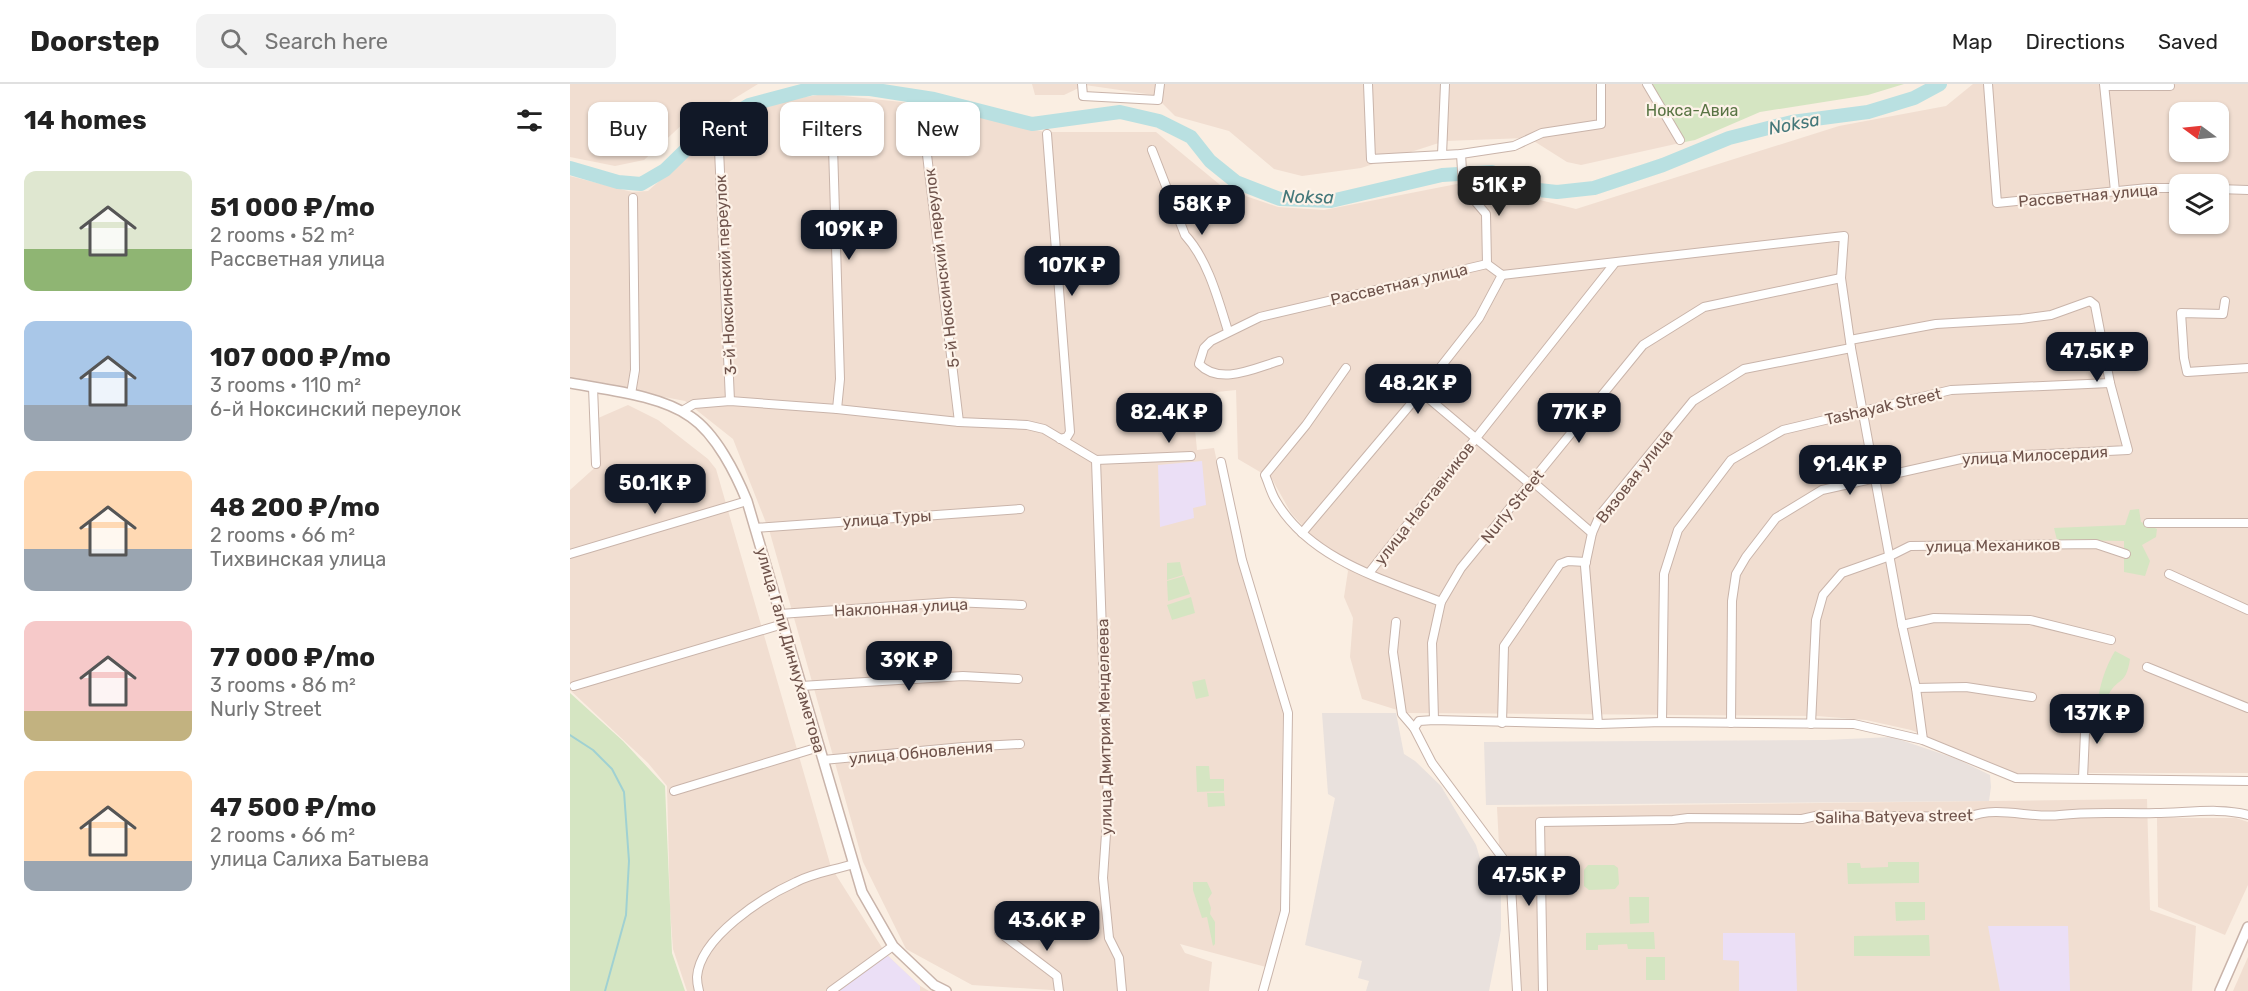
<!DOCTYPE html>
<meta charset="utf-8">
<style>
body{margin:0;font-family:Rubik,sans-serif;background:#f2f2f2;color:#222;height:100vh;display:flex;flex-direction:column;font-size:22px;white-space:nowrap}
*{box-sizing:border-box;margin:0}
p{font-size:20px;color:#767676}
.icon{flex:none;width:33px;height:33px;fill:none;stroke:currentColor;stroke-width:2;stroke-linecap:round;stroke-linejoin:round}
.map{position:relative;flex:1;overflow:hidden}
.drawer{display:flex;flex-direction:column;background:#fff;width:570px}
.drawer>*{flex:none}
.top-card{position:absolute;left:18px;top:18px;width:570px;height:54px;display:flex;gap:12px}
.needle{width:39px;rotate:285deg}
.fabs{position:absolute;left:1599px;top:18px;display:grid;gap:12px}
.fabs a{display:grid;place-items:center;width:60px;height:60px;border-radius:12px;background:#fff;box-shadow:0 2px 4px #0004;font-size:30px}
.price{position:absolute;translate:-50% -51px;padding:0 14px;border-radius:12px;background:#111827;color:#fff;font-size:20px;line-height:39px;filter:drop-shadow(0 2px 3px #0008)}
.price::after{content:'';position:absolute;left:50%;top:36px;width:18px;height:14px;margin-left:-9px;background:inherit;clip-path:polygon(0 0,100% 0,50% 100%)}
.price.on{background:#222;color:#fff}
ul{padding:0;list-style:none}
li{display:flex;align-items:center;gap:18px;height:150px;padding:0 24px}
li span{display:grid;place-items:center;flex:none;width:168px;height:120px;border-radius:12px;color:#555}
li>.icon{margin-inline-start:auto}
span .icon{width:72px;height:72px;fill:#fffc;stroke-width:1}
li b{font-size:26px}
h2{display:flex;justify-content:space-between;align-items:center;height:72px;padding:0 24px;font-size:26px}
.tag{padding:0 21px;border-radius:12px;background:#fff;box-shadow:0 2px 4px #0004;font-size:21px;line-height:54px}
.tag.on{background:#111827;color:#fff}
header{display:flex;align-items:center;gap:36px;box-sizing:border-box;height:84px;padding:0 30px;background:#fff;border-bottom:2px solid #e0e0e0}
header strong{font-size:28px}
nav{display:flex;gap:33px;margin-inline-start:auto;font-size:21px}
.search{width:420px;height:54px;background:#f2f2f2;display:flex;align-items:center;gap:15px;box-sizing:border-box;padding:0 21px;border-radius:12px;color:#767676;font-size:22px}
main{display:flex;flex:1;min-height:0}
.map>svg:first-child{display:block}
</style>
<header>
<strong>Doorstep</strong>
<div class="search"><svg class="icon" aria-label="search" viewBox="0 0 24 24"><circle cx="10" cy="10" r="6"/><path d="M15 15l6 6"/></svg>Search here</div>
<nav><a>Map</a><a>Directions</a><a>Saved</a></nav>
</header>
<main>
<section class="drawer">
<h2>14 homes<svg class="icon" aria-label="filters" viewBox="0 0 24 24"><path d="M4 7h16M4 17h16"/><circle cx="9" cy="7" r="2"/><circle cx="15" cy="17" r="2"/></svg></h2>
<ul>
<li><span style="background:linear-gradient(#dfe7d0 65%,#8fb573 0)"><svg class="icon" aria-label="home" viewBox="0 0 24 24"><path d="M3 11l9-7 9 7M6 9v11h12V9"/></svg></span><div><b>51 000 ₽/mo</b><p>2 rooms · 52 m²</p><p>Рассветная улица</p></div></li>
<li><span style="background:linear-gradient(#a9c7e8 70%,#9aa5b1 0)"><svg class="icon" aria-label="home" viewBox="0 0 24 24"><path d="M3 11l9-7 9 7M6 9v11h12V9"/></svg></span><div><b>107 000 ₽/mo</b><p>3 rooms · 110 m²</p><p>6-й Ноксинский переулок</p></div></li>
<li><span style="background:linear-gradient(#ffd9b3 65%,#9aa5b1 0)"><svg class="icon" aria-label="home" viewBox="0 0 24 24"><path d="M3 11l9-7 9 7M6 9v11h12V9"/></svg></span><div><b>48 200 ₽/mo</b><p>2 rooms · 66 m²</p><p>Тихвинская улица</p></div></li>
<li><span style="background:linear-gradient(#f6c9c9 75%,#c2b280 0)"><svg class="icon" aria-label="home" viewBox="0 0 24 24"><path d="M3 11l9-7 9 7M6 9v11h12V9"/></svg></span><div><b>77 000 ₽/mo</b><p>3 rooms · 86 m²</p><p>Nurly Street</p></div></li>
<li><span style="background:linear-gradient(#ffd9b3 75%,#9aa5b1 0)"><svg class="icon" aria-label="home" viewBox="0 0 24 24"><path d="M3 11l9-7 9 7M6 9v11h12V9"/></svg></span><div><b>47 500 ₽/mo</b><p>2 rooms · 66 m²</p><p>улица Салиха Батыева</p></div></li>
</ul>
</section>
<div class="map">
<svg width="1678" height="907" viewBox="0 0 1678 907">
<rect width="100%" height="100%" fill="#faeee2"/>
<!-- residential -->
<g fill="#f1ded1" fill-rule="evenodd">
<path d="M0,0h188l-44,27 -28,10 -42,39 -29,6 -45,-9z"/>
<path d="M462,0h613l35,59 -99,22 -14,-3 -38,-24 -84,3 -84,27 -59,8 -28,-7 -45,-38 -54,-15 -21,-21 -69,-10 -21,10h-29z"/>
<path d="M1403,0h275v689h-233l-104,-43 -45,-10 -49,-4 -410,-3 -45,-14 -12,-42 3,-39 -9,-21 4,-26 -11,-16 -26,-20 -20,-22 -19,-34 -34,-20 -2,-69 -19,2 -30,15 7,12 3,31 17,-2 24,110 45,149 -3,206 -14,54 -86,-23 5,9 27,9 -3,29h-142l-95,-6 -66,-36 -43,-87 -93,-329 -37,-94 -48,-38 -115,-22v-203l62,16 16,-1 70,-62 50,-26 56,-9 97,10 124,28h111l69,57 53,18 46,3 143,-28 109,27 263,-83 107,-20zM1610,28h38v40h-38zM1610,100h38v40h-38z"/>
<path d="M58,321l30,15 50,39 8,10 115,398 55,87 31,30 12,7h-242l-14,-42 -3,-40 -3,-123 -19,-23 -78,-73v-200l30,-27 -4,-44z"/>
<path d="M1577,715l3,111 46,16 -4,65h-670l-7,-60 -3,-70 -13,-15 -2,-39z"/>
<path d="M1587,734h79l12,4v63l-23,50 -67,-28z"/>
<path d="M1678,873v34h-15z"/>
</g>
<!-- industrial -->
<g fill="#e9e1dd">
<path d="M752,629h74l8,41 11,7 26,25 35,59 5,17 20,3v65l-12,61h-123l3,-10 -11,-3 4,-17 -57,-16 30,-147 -7,-4z"/>
<path d="M1322,653l65,22 33,16 1,12 -2,14 -503,4 -2,-63 341,-2z"/>
</g>
<!-- education -->
<g fill="#ebdff6">
<path d="M632,377l4,44 -13,3 1,10 -34,9 -2,-62z"/>
<path d="M1418,842h80l2,65h-70z"/>
<path d="M1153,849h72l2,58h-58v-30l-16,-1z"/>
<path d="M316,870l34,32v5h-84z"/>
</g>
<!-- green -->
<g fill="#d5e5c2">
<path d="M1075,0h259l-36,11 -108,17 -65,28 -15,3z"/>
<path d="M1569,425l2,13 16,7 -1,8 -14,8 8,16 -5,15 -21,-4v-31l-67,-1 -3,-12 71,-3 5,-15z"/>
<path d="M610,478l3,13 -16,5v-17z"/>
<path d="M614,492l6,18 -22,7 -1,-20z"/>
<path d="M621,513l4,16 -23,7 -5,-15z"/>
<path d="M1545,567l15,8c-4,27 -12,18 -21,35 -7,14 -8,32 -8,47l-6,1c-1,-30 4,-65 20,-91z"/>
<path d="M635,595l4,17 -13,3 -4,-17z"/>
<path d="M0,609l53,48 42,45 7,167 13,38h-115z"/>
<path d="M626,682h13l1,13h14v12l-27,1z"/>
<path d="M637,709h17l1,13 -17,1z"/>
<path d="M1318,778h31v21l-71,1 -1,-21h13l1,5 27,-1z"/>
<path d="M1018,781h26l4,3 1,16 -4,5 -26,1 -5,-4v-16z"/>
<path d="M623,798h14l5,11 -4,6 3,9 -1,6 5,8v22l-2,2 -6,-29 -5,1 -9,-28z"/>
<path d="M1059,813h20v26l-19,1z"/>
<path d="M1325,818h30v18l-29,1z"/>
<path d="M1084,848l1,17h-27l-1,-5 -29,1v5h-12v-17z"/>
<path d="M1359,851l1,21h-76v-20z"/>
<rect x="1076" y="873" width="19" height="23"/>
</g>
<g fill="none" stroke-linecap="round" stroke-linejoin="round">
<!-- stream -->
<path stroke="#a0d1d2" stroke-width="2" d="M0,651l23,15 19,19 12,23 5,69 -3,54 -21,76"/>
<!-- river -->
<path stroke="#b9e0e1" stroke-width="14" d="M0,84l48,14 23,2 24,-14 40,-39 44,-26 64,-17 57,1 64,10 98,25 88,-12 39,9 32,16 19,24 26,21 44,17 51,2 111,-26 50,-3 37,17 28,3 37,-4 69,-23 66,-27 63,-16 76,-10 46,-14 26,-14"/>
<!-- minor casing -->
<g stroke="#c9b4aa" stroke-width="10">
<g id="minor">
<path d="M512,0l1,12 75,4 2,-16"/>
<path d="M798,0l3,75 90,-5 53,-8 28,-13 59,-9v-40"/>
<path d="M1077,0l33,56"/>
<path d="M1418,0l9,119 151,-15h32"/>
<path d="M1534,0l11,107"/>
<path d="M1535,2h65"/>
<path d="M262,29l8,266 -3,30"/>
<path d="M352,29l37,309"/>
<path d="M477,50l23,298 -3,5 -7,2"/>
<path d="M149,65l11,252"/>
<path d="M582,66l33,85c23,25 33,64 43,96"/>
<path d="M891,70l2,33 23,27 1,50"/>
<path d="M872,71l3,-71"/>
<path d="M1648,105l30,1"/>
<path d="M1655,217l-2,13 -42,-1 3,45 3,14 61,-4"/>
<path d="M709,277c-24,7 -59,25 -80,3l5,-16 7,-7 49,-24 227,-53 15,11 342,-39 -3,42 10,70 51,277 14,63 7,52"/>
<path d="M776,284l-40,57 -41,50c4,9 6,18 11,26 34,58 106,78 165,101"/>
<path d="M23,303l3,77"/>
<path d="M851,308l109,92"/>
<path d="M61,310l4,-24 -2,-172"/>
<path d="M112,327l12,-7 36,-3 107,8 122,13 68,3 17,4 52,31 95,-4"/>
<path d="M526,376l12,344 -5,74 6,60 10,20 3,33"/>
<path d="M651,378l21,98 46,153 -3,198 -22,80"/>
<path d="M962,397l60,52"/>
<path d="M1578,439h100"/>
<path d="M185,444l265,-19"/>
<path d="M732,449l119,-141 58,-74 23,-43"/>
<path d="M0,470l177,-53"/>
<path d="M799,489l245,-309"/>
<path d="M1599,490l79,36"/>
<path d="M210,530l172,-12 70,3"/>
<path d="M826,538l-3,30 9,62 12,14 18,35 78,105 7,123"/>
<path d="M1332,541l32,-7 96,2 81,20"/>
<path d="M1577,583l101,41"/>
<path d="M4,602l209,-62"/>
<path d="M231,602l162,-10 55,3"/>
<path d="M1346,604l50,-1 66,10"/>
<path d="M1491,618l25,8 -3,68"/>
<path d="M864,636l-2,-77 9,-41 20,-34 182,-223 61,-38 137,-29"/>
<path d="M1092,638l2,-148 14,-44 53,-70 52,-30 168,-40 159,-7"/>
<path d="M932,639l2,-77 56,-82 8,-3 18,1"/>
<path d="M1161,639l1,-122 4,-27 10,-17 30,-39 46,-28 143,-32 163,-8 -18,-67 -15,-78 -5,-4 -39,14 -30,4 -85,5 -86,16"/>
<path d="M1028,640l-13,-158 7,-33 8,-18 93,-114 51,-32 107,-21"/>
<path d="M1241,640l5,-104 7,-25 19,-22 48,-17 20,-10 186,-2 30,10"/>
<path d="M844,644l5,-7 15,-1 164,4 64,-2 192,2 69,16 93,38 232,3"/>
<path d="M253,676l140,-13 57,-3"/>
<path d="M104,707l145,-44"/>
<path d="M429,848l58,44 2,15"/>
<path d="M129,907c-1,-4 -2,-9 -2,-14 3,-40 66,-80 99,-95 17,-9 39,-12 57,-18"/>
<path d="M261,907l62,-45"/>
<path d="M973,907l-3,-169 133,-2 15,-2 114,1 18,-4 149,2c28,-12 63,2 91,-2 32,-4 65,-1 96,-2 28,0 66,-6 92,2"/>
</g>
</g>
<!-- tertiary casing -->
<g stroke="#c9b4aa" stroke-width="12">
<g id="tertiary">
<path d="M0,299c37,7 90,12 121,34 25,17 45,57 56,84l115,391 31,54 41,39 12,6"/>
<path d="M1650,907l28,-64"/>
</g>
</g>
<!-- minor -->
<use href="#minor" stroke="#fff" stroke-width="8"/>
<!-- tertiary -->
<use href="#tertiary" stroke="#fff" stroke-width="9"/>
</g>
<g text-anchor="middle" stroke-width="4.5" stroke-linejoin="round" paint-order="stroke">
<!-- park labels -->
<g font-size="16" fill="#597444" stroke="#fdf2e8">
<text x="1122" y="32">Нокса-Авиа</text>
</g>
<!-- street labels -->
<g font-size="16" fill="#6f534b" stroke="#fdf2e8">
<text transform="translate(1518 111) rotate(-5)" y="6">Рассветная улица</text>
<text transform="translate(371 184) rotate(-97)" y="6">5-й Ноксинский переулок</text>
<text transform="translate(155 191) rotate(-93)" y="6">3-й Ноксинский переулок</text>
<text transform="translate(829 200) rotate(-13)" y="6">Рассветная улица</text>
<text transform="translate(1313 322) rotate(-13)" y="6">Tashayak Street</text>
<text transform="translate(1465 371) rotate(-3)" y="6">улица Милосердия</text>
<text transform="translate(1064 392) rotate(-52)" y="6">Вязовая улица</text>
<text transform="translate(854 419) rotate(-52)" y="6">улица Наставников</text>
<text transform="translate(942 422) rotate(-51)" y="6">Nurly Street</text>
<text transform="translate(317 434) rotate(-4)" y="6">улица Туры</text>
<text transform="translate(1423 461) rotate(-1)" y="6">улица Механиков</text>
<text transform="translate(331 523) rotate(-3)" y="6">Наклонная улица</text>
<text transform="translate(221 566) rotate(74)" y="6">улица Гали Динмухаметова</text>
<text transform="translate(534 643) rotate(-91)" y="6">улица Дмитрия Менделеева</text>
<text transform="translate(351 668) rotate(-5)" y="6">улица Обновления</text>
<text transform="translate(1324 732) rotate(-1)" y="6">Saliha Batyeva street</text>
</g>
<!-- water labels -->
<g font-size="18" font-style="italic" fill="#44787a" stroke="#fdf2e8">
<text transform="translate(1224 40) rotate(-11)" y="6">Noksa</text>
<text transform="translate(738 113) rotate(1)" y="6">Noksa</text>
</g>
</g>
</svg>
<div class="fabs">
<a><svg class="needle" viewBox="-14 -14 28 28"><path d="M0-13l5 13h-10z" fill="#e53935"/><path d="M0 13l5-13h-10z" fill="#767676"/></svg></a>
<a><svg class="icon" aria-label="layers" viewBox="0 0 24 24"><path d="M12 4l9 5-9 5-9-5zM3 14l9 5 9-5"/></svg></a>
</div>
<b class="price on" style="left:929px;top:133px">51K ₽</b>
<b class="price" style="left:632px;top:152px">58K ₽</b>
<b class="price" style="left:279px;top:177px">109K ₽</b>
<b class="price" style="left:502px;top:213px">107K ₽</b>
<b class="price" style="left:1527px;top:299px">47.5K ₽</b>
<b class="price" style="left:848px;top:331px">48.2K ₽</b>
<b class="price" style="left:599px;top:360px">82.4K ₽</b>
<b class="price" style="left:1009px;top:360px">77K ₽</b>
<b class="price" style="left:1280px;top:412px">91.4K ₽</b>
<b class="price" style="left:85px;top:431px">50.1K ₽</b>
<b class="price" style="left:339px;top:608px">39K ₽</b>
<b class="price" style="left:1527px;top:661px">137K ₽</b>
<b class="price" style="left:959px;top:823px">47.5K ₽</b>
<b class="price" style="left:477px;top:868px">43.6K ₽</b>
<div class="top-card">
<a class="tag">Buy</a>
<a class="tag on">Rent</a>
<a class="tag">Filters</a>
<a class="tag">New</a>
</div>
</div>
</main>
